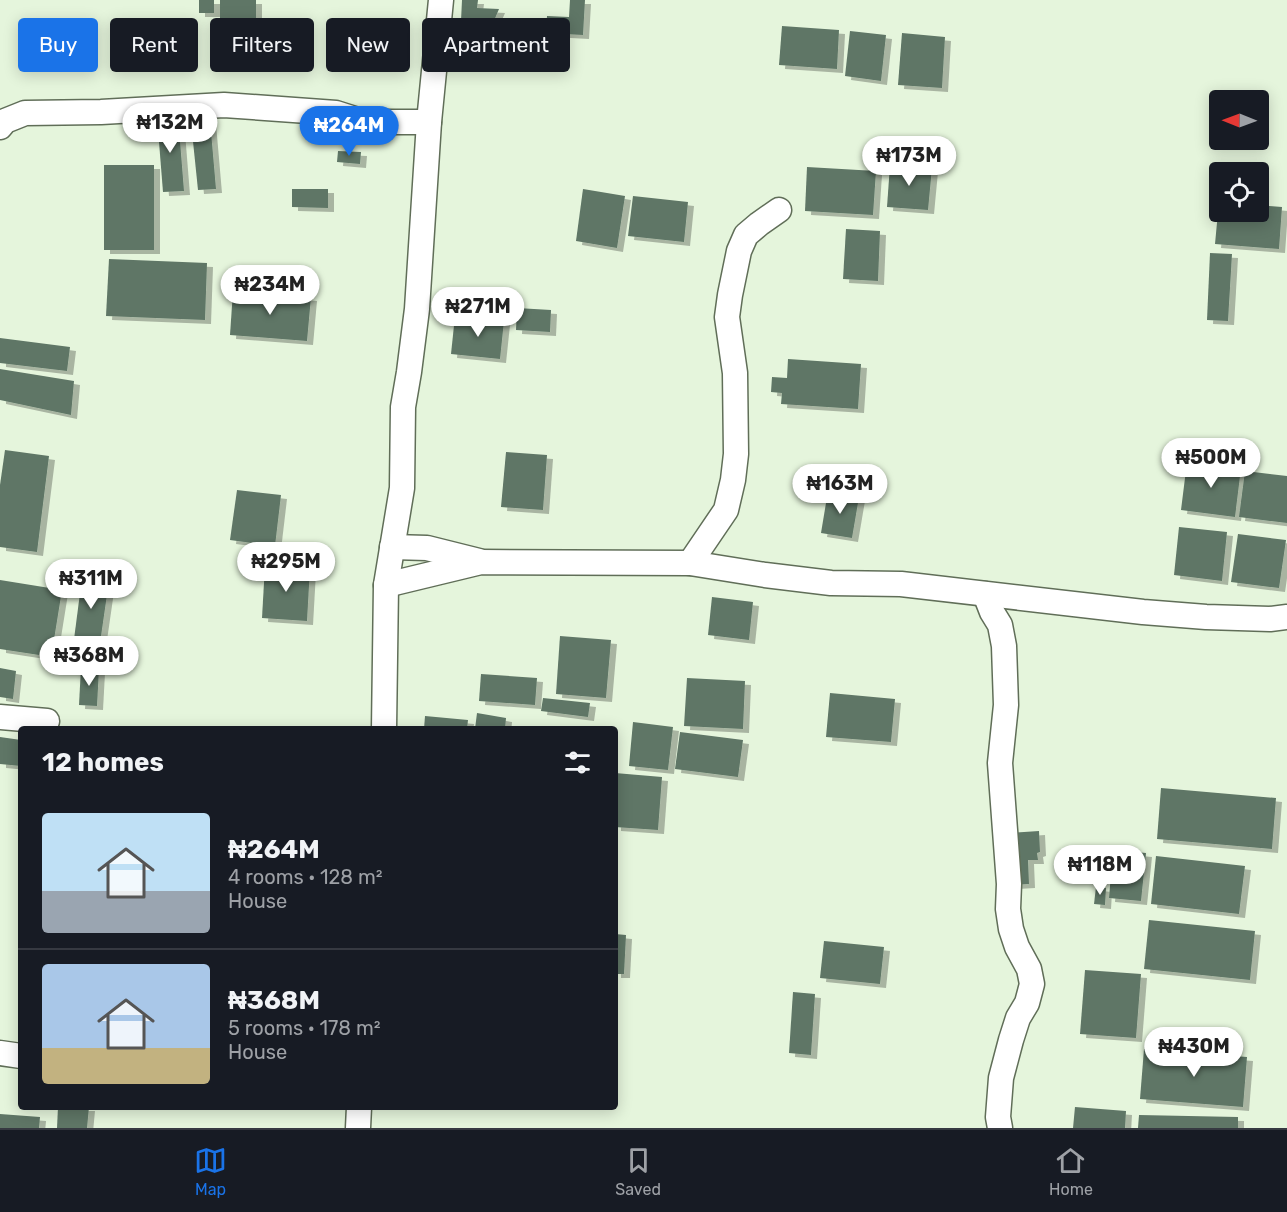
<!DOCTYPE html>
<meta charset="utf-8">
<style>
body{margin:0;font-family:Rubik,sans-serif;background:#20242c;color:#f1f3f6;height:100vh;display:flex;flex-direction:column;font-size:22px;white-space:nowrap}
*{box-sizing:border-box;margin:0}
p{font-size:20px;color:#9ea1a6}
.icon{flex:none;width:33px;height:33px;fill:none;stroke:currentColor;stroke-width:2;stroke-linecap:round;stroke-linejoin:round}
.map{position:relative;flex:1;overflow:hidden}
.side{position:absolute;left:18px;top:726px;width:600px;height:384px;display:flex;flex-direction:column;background:#171b24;border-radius:6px;box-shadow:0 3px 15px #0003}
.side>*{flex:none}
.hud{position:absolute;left:18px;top:18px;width:600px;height:54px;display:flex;gap:12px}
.needle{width:39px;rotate:271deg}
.tools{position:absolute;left:1209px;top:90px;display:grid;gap:12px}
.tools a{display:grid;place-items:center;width:60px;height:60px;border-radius:6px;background:#171b24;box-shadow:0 3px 15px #0003;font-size:30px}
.price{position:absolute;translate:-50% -51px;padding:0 14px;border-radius:21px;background:#fff;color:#222;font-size:20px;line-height:39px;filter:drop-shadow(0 2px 3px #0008)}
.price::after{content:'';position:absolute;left:50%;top:36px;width:18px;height:14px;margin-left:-9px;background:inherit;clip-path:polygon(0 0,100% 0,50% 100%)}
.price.current{background:#1a73e8;color:#fff}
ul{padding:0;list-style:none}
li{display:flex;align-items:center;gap:18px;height:150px;padding:0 24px}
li+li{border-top:2px solid #363941}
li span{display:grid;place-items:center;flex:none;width:168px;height:120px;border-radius:6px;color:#555}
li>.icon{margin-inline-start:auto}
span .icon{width:72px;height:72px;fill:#fffc;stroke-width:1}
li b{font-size:26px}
h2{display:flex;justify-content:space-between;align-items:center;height:72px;padding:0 24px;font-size:26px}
.tag{padding:0 21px;border-radius:6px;background:#171b24;box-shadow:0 3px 15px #0003;font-size:21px;line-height:54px}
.tag.current{background:#1a73e8;color:#fff}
.tab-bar{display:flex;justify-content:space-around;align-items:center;height:84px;border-top:2px solid #363941;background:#171b24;font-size:16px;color:#9ea1a6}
.tab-bar a{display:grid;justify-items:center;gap:3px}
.tab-bar .current{color:#1a73e8}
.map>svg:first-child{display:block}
</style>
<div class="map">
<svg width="1287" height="1128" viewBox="0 0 1287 1128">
<defs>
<filter id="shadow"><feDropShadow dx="6" dy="4" stdDeviation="0" flood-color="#0004"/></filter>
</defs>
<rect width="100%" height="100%" fill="#e5f5dc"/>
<!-- building -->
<g fill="#5f7666" filter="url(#shadow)">
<rect x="199" y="0" width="15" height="13"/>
<rect x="220" y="0" width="36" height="55"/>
<path d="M462,0h16l-1,8 22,1 -6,14 -32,-2z"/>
<path d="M570,0h15l-2,35 -37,-2 1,-17 22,1z"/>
<path d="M782,26l57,4 -2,39 -58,-4z"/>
<path d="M850,31l36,4 -5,46 -36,-5z"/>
<path d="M902,33l43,4 -3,51 -44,-3z"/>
<path d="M178,116l6,75 -21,1 -6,-75z"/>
<path d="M210,120l6,69 -18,1 -7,-68z"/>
<path d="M338,151l23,1 -1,12 -23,-2z"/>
<rect x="104" y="165" width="50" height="85"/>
<path d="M890,165l42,3 -4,42 -41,-3z"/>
<path d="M807,167l69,4 -3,44 -68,-4z"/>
<path d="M292,189h36v19l-36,-1z"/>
<path d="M583,189l42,7 -8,52 -41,-7z"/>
<path d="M633,196l55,6 -4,40 -56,-6z"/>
<path d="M1258,205l24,2 -3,42 -64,-5 3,-32h40z"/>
<path d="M846,229l34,2 -2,50 -35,-2z"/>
<path d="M1210,253l22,1 -4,67 -21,-1z"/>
<path d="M109,259l98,4 -2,57 -99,-4z"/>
<path d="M233,291l78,6 -4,44 -77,-6z"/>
<path d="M517,308l34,2 -1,22 -34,-2z"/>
<path d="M455,316l49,5 -4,38 -49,-5z"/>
<path d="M0,338l70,9 -3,24 -67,-8z"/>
<path d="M788,359l73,5 -3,45 -77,-5 1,-11 -11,-1 1,-15 15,1z"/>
<path d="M0,369l74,12 -3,34 -71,-15z"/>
<path d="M5,450l44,6 -12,96 -37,-5v-62z"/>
<path d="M506,452l41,3 -4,55 -42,-3z"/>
<path d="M1187,462l54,6 -6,49 -54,-7z"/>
<path d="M1245,471l42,5v47l-48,-6z"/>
<path d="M237,490l44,5 -6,51 -45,-6z"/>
<path d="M828,491l31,6 -7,41 -31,-5z"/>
<path d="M1179,527l48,5 -5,49 -48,-6z"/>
<path d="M1238,534l48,6 -7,48 -48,-6z"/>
<path d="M265,565l45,3 -3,53 -45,-3z"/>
<path d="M83,570l27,4 -11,76 -26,-3z"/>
<path d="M0,580l62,10 -10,62 -12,-2 -1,5 -39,-6z"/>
<path d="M712,597l41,5 -4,38 -41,-5z"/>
<path d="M560,636l51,4 -5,58 -50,-4z"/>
<path d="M81,667l18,2 -2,37 -18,-1z"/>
<path d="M0,668l16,3 -3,28 -13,-2z"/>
<path d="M481,674l56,4 -2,27 -56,-4z"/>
<path d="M687,678l58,3 -2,48 -59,-3z"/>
<path d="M830,693l65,6 -4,43 -65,-5z"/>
<path d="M543,698l47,5 -2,14 -47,-6z"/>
<path d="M477,713l29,5 -1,11h-30z"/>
<path d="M425,716l43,4 -1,9h-43z"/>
<path d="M633,722l40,5 -5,43 -39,-4z"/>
<path d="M680,732l63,8 -5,37 -63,-8z"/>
<path d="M0,737l21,3v26l-21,-2z"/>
<path d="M615,773l47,4 -4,53 -43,-3z"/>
<path d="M1161,788l115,10 -4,51 -115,-10z"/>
<path d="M1039,831l1,21 -3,1 1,7h-10l1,24 -17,1 -3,-52z"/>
<path d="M1113,850l33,3 -5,48 -32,-3z"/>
<path d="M1156,856l89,10 -6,48 -88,-10z"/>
<path d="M1096,887l10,1 -1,17 -11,-1z"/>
<path d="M1149,920l106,11 -5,49 -106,-11z"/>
<path d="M615,934l11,1 -2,39h-9z"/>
<path d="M824,941l60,6 -4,37 -60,-6z"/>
<path d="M1085,970l56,4 -5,64 -56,-4z"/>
<path d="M793,992l22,2 -4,61 -22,-2z"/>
<path d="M1144,1049l103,8 -4,50 -103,-8z"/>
<path d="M58,1107h31l-2,21h-30z"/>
<path d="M1075,1107l51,4 -1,17h-52z"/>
<path d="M0,1114l40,3 -1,11h-39z"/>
<path d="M1139,1115l99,2v11h-100z"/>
</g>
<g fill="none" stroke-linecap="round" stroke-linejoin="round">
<!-- street casing -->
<g stroke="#606e58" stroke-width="27">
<g id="street">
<path d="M0,127l5,-6 20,-8 76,-1 123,-7 112,8 22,7 23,2h48"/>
<path d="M392,547l35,1 52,13"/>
<path d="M690,563l36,-53 7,-30 3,-26 -1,-81 -8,-56 3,-22 9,-44 7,-16 13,-11 20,-14"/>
<path d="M386,585l95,-23 209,1 75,12 66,8 70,1 242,28 63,5 64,2 17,-2"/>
<path d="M985,594l7,18 8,13 4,21 2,59 -6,58 9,121 -1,25 3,20 6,18 12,22 3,15 -5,19 -9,15 -7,22 -10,38 -3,39 2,11"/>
<path d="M0,717l47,4"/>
<path d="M384,729l2,-144 16,-97 1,-81 6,-35 8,-63 12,-187 12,-122"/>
<path d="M0,1053l21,3"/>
<path d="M358,1128l1,-21"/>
</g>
</g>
<!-- street -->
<use href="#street" stroke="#fff" stroke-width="24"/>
</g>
</svg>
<div class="tools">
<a><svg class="needle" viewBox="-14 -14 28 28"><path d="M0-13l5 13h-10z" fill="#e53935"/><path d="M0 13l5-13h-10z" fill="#9ea1a6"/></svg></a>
<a><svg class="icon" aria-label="locate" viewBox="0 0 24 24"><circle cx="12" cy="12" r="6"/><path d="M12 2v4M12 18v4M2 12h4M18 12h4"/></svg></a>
</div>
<b class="price" style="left:170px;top:154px">₦132M</b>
<b class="price current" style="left:349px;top:157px">₦264M</b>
<b class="price" style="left:909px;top:187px">₦173M</b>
<b class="price" style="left:270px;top:316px">₦234M</b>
<b class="price" style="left:478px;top:338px">₦271M</b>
<b class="price" style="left:1211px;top:489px">₦500M</b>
<b class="price" style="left:840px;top:515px">₦163M</b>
<b class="price" style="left:286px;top:593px">₦295M</b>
<b class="price" style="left:91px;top:610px">₦311M</b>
<b class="price" style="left:89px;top:687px">₦368M</b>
<b class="price" style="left:1100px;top:896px">₦118M</b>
<b class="price" style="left:1194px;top:1078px">₦430M</b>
<div class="hud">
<a class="tag current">Buy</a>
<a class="tag">Rent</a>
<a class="tag">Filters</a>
<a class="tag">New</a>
<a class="tag">Apartment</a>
</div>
<section class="side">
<h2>12 homes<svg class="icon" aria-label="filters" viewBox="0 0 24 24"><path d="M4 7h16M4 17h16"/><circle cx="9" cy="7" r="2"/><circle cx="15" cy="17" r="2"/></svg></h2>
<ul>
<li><span style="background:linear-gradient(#bfe0f5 65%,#9aa5b1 0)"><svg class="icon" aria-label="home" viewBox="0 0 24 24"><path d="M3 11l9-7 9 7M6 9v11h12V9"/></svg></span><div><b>₦264M</b><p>4 rooms · 128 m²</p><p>House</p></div></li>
<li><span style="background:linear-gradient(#a9c7e8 70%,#c2b280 0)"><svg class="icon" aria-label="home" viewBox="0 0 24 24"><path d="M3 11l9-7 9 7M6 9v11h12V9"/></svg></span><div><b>₦368M</b><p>5 rooms · 178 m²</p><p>House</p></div></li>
</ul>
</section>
</div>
<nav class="tab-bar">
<a class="current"><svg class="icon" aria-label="map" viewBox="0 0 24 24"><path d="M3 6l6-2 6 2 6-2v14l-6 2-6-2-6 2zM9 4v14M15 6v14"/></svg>Map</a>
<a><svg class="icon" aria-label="saved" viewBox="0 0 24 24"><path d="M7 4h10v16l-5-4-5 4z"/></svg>Saved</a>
<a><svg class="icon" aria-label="home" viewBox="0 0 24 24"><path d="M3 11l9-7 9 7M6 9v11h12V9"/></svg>Home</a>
</nav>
